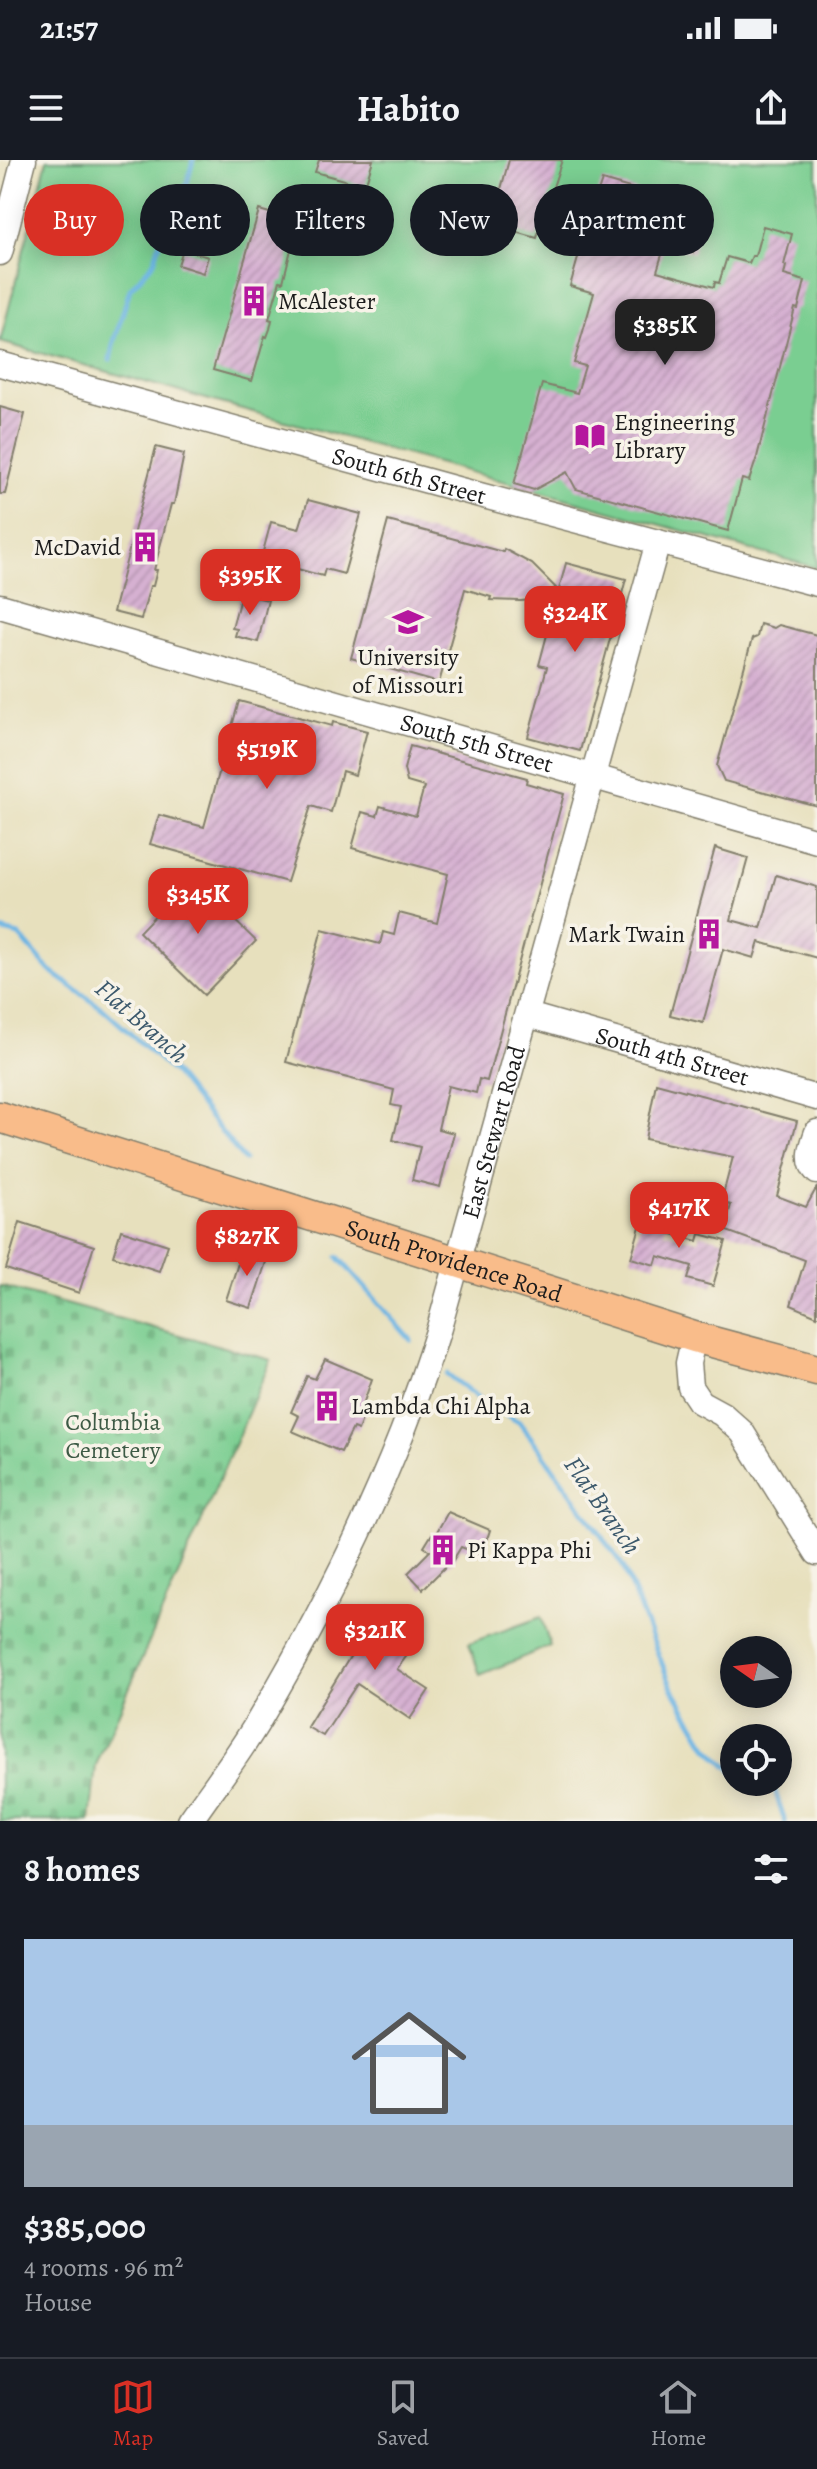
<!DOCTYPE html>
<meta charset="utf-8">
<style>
body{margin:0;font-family:Alegreya,serif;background:#242831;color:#f1f3f6;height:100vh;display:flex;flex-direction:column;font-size:30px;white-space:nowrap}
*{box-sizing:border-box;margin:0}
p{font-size:26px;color:#9ea1a6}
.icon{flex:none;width:44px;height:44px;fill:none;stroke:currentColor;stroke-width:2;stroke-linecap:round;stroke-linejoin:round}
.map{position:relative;height:1661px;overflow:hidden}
.drawer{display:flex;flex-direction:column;background:#171b24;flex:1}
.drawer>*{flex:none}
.banner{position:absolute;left:24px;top:24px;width:770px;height:72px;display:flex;gap:16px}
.needle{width:52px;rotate:284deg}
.buttons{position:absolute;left:720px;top:1476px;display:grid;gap:16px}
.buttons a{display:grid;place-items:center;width:72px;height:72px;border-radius:50%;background:#171b24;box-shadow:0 4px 20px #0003;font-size:40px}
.price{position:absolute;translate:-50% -68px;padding:0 18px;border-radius:16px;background:#d93025;color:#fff;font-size:26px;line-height:52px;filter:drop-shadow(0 2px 4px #0008)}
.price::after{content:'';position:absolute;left:50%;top:48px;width:24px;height:18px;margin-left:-12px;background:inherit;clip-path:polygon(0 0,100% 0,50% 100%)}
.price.current{background:#222;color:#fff}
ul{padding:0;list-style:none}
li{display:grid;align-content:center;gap:16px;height:424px;padding:0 24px}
li span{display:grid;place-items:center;height:248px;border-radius:0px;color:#555}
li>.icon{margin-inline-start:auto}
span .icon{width:144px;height:144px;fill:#fffc;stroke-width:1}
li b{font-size:34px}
h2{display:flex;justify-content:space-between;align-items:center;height:96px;padding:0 24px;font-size:34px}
.pill{padding:0 28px;border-radius:36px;background:#171b24;box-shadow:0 4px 20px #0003;font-size:28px;line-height:72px}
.pill.current{background:#d93025;color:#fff}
.status{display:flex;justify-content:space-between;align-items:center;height:56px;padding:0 40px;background:#171b24;direction:ltr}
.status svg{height:22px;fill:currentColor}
header{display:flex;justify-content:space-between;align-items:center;height:104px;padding:0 24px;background:#171b24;font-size:36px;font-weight:700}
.tab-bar{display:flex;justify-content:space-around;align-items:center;height:112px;border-top:2px solid #363941;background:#171b24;font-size:22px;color:#9ea1a6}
.tab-bar a{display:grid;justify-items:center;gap:4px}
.tab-bar .current{color:#d93025}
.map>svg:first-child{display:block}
</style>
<div class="status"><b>21:57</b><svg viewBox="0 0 49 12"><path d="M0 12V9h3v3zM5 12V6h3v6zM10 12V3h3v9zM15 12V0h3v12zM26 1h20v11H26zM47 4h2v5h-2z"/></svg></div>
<header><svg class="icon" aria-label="menu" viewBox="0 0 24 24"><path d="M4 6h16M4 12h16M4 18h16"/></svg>Habito<svg class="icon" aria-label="share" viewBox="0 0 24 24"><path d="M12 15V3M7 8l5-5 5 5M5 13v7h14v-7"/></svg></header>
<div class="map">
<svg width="817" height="1661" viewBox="0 0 817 1661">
<defs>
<pattern id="cemetery-stones" width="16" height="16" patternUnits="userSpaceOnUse" patternTransform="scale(2)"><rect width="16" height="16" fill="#7ace91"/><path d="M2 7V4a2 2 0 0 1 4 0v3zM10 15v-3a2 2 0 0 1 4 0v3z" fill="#69b07c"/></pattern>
<pattern id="building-hatch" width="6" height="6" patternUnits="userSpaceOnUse" patternTransform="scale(2)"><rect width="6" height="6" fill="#d6b0d1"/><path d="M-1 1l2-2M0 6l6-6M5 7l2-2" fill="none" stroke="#b797b3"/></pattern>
</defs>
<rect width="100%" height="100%" fill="#f7f3e8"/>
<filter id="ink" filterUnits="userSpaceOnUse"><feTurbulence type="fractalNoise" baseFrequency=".0125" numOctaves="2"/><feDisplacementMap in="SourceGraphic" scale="16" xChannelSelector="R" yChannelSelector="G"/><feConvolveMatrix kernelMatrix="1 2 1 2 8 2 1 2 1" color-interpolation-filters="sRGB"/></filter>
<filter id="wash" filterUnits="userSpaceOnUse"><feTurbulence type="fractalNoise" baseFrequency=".006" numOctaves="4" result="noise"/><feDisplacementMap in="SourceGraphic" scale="32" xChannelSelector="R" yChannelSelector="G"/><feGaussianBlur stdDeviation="1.8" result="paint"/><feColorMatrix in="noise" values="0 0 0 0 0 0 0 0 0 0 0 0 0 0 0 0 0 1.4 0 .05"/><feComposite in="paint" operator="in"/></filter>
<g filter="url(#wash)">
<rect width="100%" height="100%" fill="#e7e0bd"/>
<!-- cemetery -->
<path fill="url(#cemetery-stones)" stroke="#4b7556" stroke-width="2" d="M0,1126l271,74 -175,405 -6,56h-90z"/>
<!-- garden -->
<g fill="#7ace91" stroke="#4b7556" stroke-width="2">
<path d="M47,0h770v408l-817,-226z"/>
<path d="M541,1457l9,29 -70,29 -11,-32z"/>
</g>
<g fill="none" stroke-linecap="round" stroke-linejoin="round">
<!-- stream -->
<g stroke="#6bb4e3" stroke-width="5">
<path d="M110,200l3,-15 17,-56 24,-27 16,-53 17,-25 6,-24"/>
<path d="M0,770l19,5 31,36 53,38 72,65 69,86"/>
<path d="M338,1097l73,83"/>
<path d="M447,1214l38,29 34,19 17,22 87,122 48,120 37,62 26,24"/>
<path d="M757,1622l17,6 11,33"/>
</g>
</g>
<g id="blocks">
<!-- building -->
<g fill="url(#building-hatch)">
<path d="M319,0h54l-8,26 -50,-14z"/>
<path d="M509,0h53l-14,42 4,1 -8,30 -5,-2 -2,7 -46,-13z"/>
<path d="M602,20l38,11 -1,3 61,15 -4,15 4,2 -7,27 -28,-8 -8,26 57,16 1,-5 4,1 8,-26 22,6 3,-7h3l8,-30 29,8 -8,31 2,1 -2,9 21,6 -7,28 -3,-1 -38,149 -8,24 -7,-2 -14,52 -152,-42 -9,-17 -33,18 -20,-6 28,-100 35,9 8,-27 -11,-3 20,-70 -24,-7 10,-35 3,1 9,-30 -4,-1z"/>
<path d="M259,50l39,11 -15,61 -3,-1 -11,38 3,1 -2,9 -3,8 -2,-1 -13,45 -39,-11z"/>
<path d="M183,89l25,8 -5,16 -25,-8z"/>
<path d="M0,247l25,7 -20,80h-5z"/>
<path d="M156,287l28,7 -10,50h-3l-17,66h3l-4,16h-3l-9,33 -28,-7z"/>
<path d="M308,340l53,14 -17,60 -19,-5 -2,7 -62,-17 10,-37 28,7z"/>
<path d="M388,361l115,31 1,-3 28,15 24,24 -23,12 -13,1 -30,-1 1,-3 -26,-8 -26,94 -88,-25z"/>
<path d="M566,403l60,16 -46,172 -52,-14 19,-70 -8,-2z"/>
<path d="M241,434l27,6 -10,42 -23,-6 2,-7 -5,-1z"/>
<path d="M760,464l14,4 5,-3 38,10v171l-93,-25 -7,-15 35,-127 5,-2z"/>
<path d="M239,541l93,25 1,-4 34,9 -12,44 -13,-4 -11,41 -20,-6 -24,76 -137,-38 9,-29 45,12z"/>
<path d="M410,586l117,32 -1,5 38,11 -77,287 -8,-2 -3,14 -28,-7 -10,43 16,4 -14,54 -28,-7 8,-33 -27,-7 8,-33 -10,-2 3,-15 -108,-28 36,-133 58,15 3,-12 11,3 5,-22 38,10 11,-49 -96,-26 10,-36 15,4 3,-10 36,10 8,-29 -17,-5 -3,-13z"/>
<path d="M715,688l33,10 -17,62 30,8 15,-53 41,12v71l-58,-16 -5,16 -31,-9 -20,74 -33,-8z"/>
<path d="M191,718l65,63 -52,54 -65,-63z"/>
<path d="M656,923l141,38 -20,75 29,11 11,-20v129l-26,-11 14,-45 -81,-30 7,-25 -10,-3 12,-45 -88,-18z"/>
<path d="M643,1056l23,7 -2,9 34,9 2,-7 26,7 -13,45 -25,-7 4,-13 -34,-10 -3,9 -24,-7z"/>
<path d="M20,1062l74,24 -15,47 -73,-24z"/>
<path d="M121,1070l47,15 -9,26 -46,-15z"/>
<path d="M243,1088l25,8 -17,52 -25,-8z"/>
<path d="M325,1199l47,20 -11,31 4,2 -7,18 -5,-2 -12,24 -49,-21 7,-15 -8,-4 16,-36 8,3z"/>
<path d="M448,1352l42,18 -2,6 -9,18 -18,-7 -11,18 -2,-1 -25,25 -15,-16 22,-22 -6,-4 8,-13 3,1z"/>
<path d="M383,1448l37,30 -23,31 32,21 -19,29 -53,-35 -34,52 -16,-9 57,-93 -2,-2z"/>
</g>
</g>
</g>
<g filter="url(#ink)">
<use href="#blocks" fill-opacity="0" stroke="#827e6c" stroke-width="2"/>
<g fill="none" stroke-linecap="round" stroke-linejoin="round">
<!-- minor casing -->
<g stroke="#827e6c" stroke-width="27">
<g id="minor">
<path d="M0,93l24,-93"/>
<path id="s1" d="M0,204l457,125 360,95"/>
<path id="s2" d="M0,446l817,235"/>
<path id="s3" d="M528,855l289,83"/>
<path d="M817,972c-5,14 -11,29 0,40"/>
<path d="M694,1177l-6,26 2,24 10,15 22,12 20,18 75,121"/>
<path id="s4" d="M190,1661c24,-35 51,-69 72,-106 72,-122 135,-251 177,-387l219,-786"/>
</g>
</g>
<!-- major casing -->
<g stroke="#827e6c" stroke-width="33">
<g id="major">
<path id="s5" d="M0,957l694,220 123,33"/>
</g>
</g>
<!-- minor -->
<use href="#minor" stroke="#fff" stroke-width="24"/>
<!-- major -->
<use href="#major" stroke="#f9bc8a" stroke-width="30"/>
</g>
</g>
<!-- icons -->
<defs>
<g id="building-bare" transform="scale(2.4)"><path d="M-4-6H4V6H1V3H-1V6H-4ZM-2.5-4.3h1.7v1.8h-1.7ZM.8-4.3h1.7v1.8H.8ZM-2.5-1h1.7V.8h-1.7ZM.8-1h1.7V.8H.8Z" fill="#b5179e" stroke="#f7f3e8" stroke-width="2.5" paint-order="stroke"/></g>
<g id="library-bare" transform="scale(2.4)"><path d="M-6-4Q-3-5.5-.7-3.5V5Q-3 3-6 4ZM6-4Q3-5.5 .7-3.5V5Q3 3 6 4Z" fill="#b5179e" stroke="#f7f3e8" stroke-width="2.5" paint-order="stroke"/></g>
<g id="university-bare" transform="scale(2.4)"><path d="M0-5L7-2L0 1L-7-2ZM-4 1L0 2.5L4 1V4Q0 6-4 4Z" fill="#b5179e" stroke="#f7f3e8" stroke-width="2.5" paint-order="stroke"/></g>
</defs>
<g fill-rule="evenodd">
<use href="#building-bare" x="254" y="141"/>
<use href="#library-bare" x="590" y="276"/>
<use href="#building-bare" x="145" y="387"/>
<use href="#university-bare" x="408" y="462"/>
<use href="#building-bare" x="709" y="774"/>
<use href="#building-bare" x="327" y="1246"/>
<use href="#building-bare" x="443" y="1390"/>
</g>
<g text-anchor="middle" stroke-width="7" stroke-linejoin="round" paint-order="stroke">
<!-- poi labels -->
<g font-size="24" fill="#1c1c1c" stroke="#f7f3e8" text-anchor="start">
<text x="278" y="149">McAlester</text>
<text x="614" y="270">Engineering<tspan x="614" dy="28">Library</tspan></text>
<text x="121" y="395" text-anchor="end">McDavid</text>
<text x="408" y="505" text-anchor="middle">University<tspan x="408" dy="28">of Missouri</tspan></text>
<text x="685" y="782" text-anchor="end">Mark Twain</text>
<text x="351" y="1254">Lambda Chi Alpha</text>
<text x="467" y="1398">Pi Kappa Phi</text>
</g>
<!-- street labels -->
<g font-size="24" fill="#1c1c1c" stroke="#f7f3e8">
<text dy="8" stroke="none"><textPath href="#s1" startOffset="424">South 6th Street</textPath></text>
<text dy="8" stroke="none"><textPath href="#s2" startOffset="496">South 5th Street</textPath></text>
<text dy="8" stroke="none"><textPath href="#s3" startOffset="150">South 4th Street</textPath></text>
<text dy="8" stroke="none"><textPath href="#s4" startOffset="758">East Stewart Road</textPath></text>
<text dy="8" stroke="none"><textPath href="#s5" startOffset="476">South Providence Road</textPath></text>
</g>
<!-- park labels -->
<g font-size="24" fill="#3d5a45" stroke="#f7f3e8">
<text x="113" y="1270">Columbia<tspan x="113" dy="28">Cemetery</tspan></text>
</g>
<!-- water labels -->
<g font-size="26" font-style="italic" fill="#3c596c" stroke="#f7f3e8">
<text transform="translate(142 861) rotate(41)" y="9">Flat Branch</text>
<text transform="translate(603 1345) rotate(55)" y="9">Flat Branch</text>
</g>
</g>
</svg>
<div class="buttons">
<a><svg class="needle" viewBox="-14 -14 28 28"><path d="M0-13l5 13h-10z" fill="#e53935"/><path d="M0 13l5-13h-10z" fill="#9ea1a6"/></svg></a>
<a><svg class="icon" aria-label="locate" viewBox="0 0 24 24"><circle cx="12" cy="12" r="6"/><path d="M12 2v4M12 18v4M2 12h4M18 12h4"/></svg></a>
</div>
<b class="price current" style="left:665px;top:207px">$385K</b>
<b class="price" style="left:250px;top:457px">$395K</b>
<b class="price" style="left:575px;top:494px">$324K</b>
<b class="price" style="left:267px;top:631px">$519K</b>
<b class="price" style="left:198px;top:776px">$345K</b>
<b class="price" style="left:679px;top:1090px">$417K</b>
<b class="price" style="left:247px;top:1118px">$827K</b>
<b class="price" style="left:375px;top:1512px">$321K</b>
<div class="banner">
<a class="pill current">Buy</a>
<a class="pill">Rent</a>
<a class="pill">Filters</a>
<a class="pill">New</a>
<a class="pill">Apartment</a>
</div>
</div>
<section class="drawer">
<h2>8 homes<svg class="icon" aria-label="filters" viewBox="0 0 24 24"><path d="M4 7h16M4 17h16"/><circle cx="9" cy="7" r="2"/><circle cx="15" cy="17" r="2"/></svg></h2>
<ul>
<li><span style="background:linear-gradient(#a9c7e8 75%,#9aa5b1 0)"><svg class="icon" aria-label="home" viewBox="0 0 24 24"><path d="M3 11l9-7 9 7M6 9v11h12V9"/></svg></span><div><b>$385,000</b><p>4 rooms · 96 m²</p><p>House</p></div></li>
</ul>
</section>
<nav class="tab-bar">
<a class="current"><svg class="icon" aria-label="map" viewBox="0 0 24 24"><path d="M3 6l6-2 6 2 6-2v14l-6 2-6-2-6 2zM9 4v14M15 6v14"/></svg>Map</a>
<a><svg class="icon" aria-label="saved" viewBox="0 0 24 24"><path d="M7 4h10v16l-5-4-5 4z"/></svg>Saved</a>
<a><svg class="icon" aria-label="home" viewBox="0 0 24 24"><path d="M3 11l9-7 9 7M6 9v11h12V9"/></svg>Home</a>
</nav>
